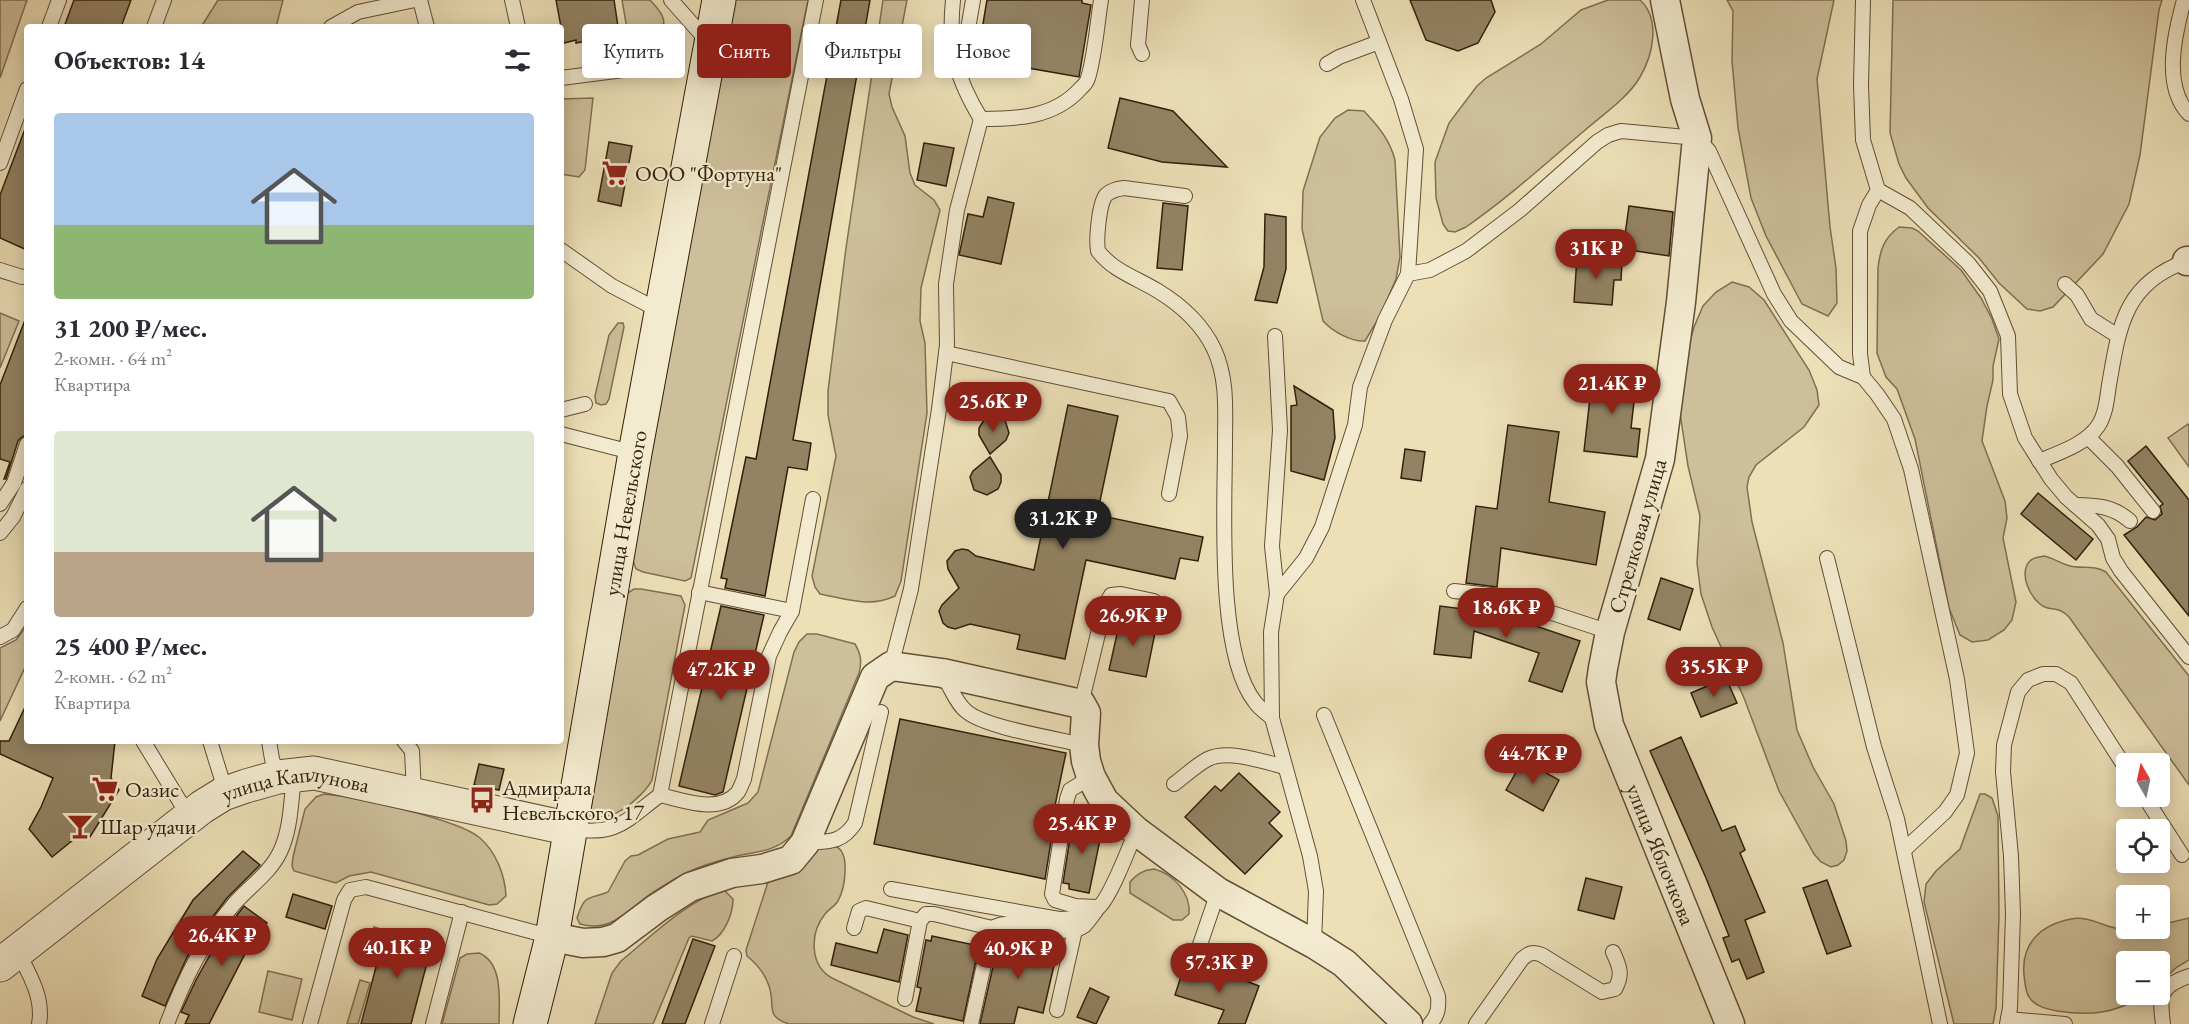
<!DOCTYPE html>
<html lang="ru">
<meta charset="utf-8">
<style>
body{margin:0;font-family:"EB Garamond",serif;background:#f7f7f7;color:#2b2b33;height:100vh;display:flex;flex-direction:column;font-size:22px;white-space:nowrap}
*{box-sizing:border-box;margin:0}
p{font-size:20px;color:#7c7c81}
.icon{flex:none;width:33px;height:33px;fill:none;stroke:currentColor;stroke-width:2;stroke-linecap:round;stroke-linejoin:round}
.map{position:relative;flex:1;overflow:hidden}
.sheet{position:absolute;left:24px;top:24px;width:540px;height:720px;display:flex;flex-direction:column;background:#fff;border-radius:6px;box-shadow:0 3px 15px #0003}
.sheet>*{flex:none}
.guide{position:absolute;left:582px;top:24px;width:570px;height:54px;display:flex;gap:12px}
.needle{width:39px;rotate:351deg}
.fabs{position:absolute;left:2116px;top:753px;display:grid;gap:12px}
.fabs a{display:grid;place-items:center;width:54px;height:54px;border-radius:6px;background:#fff;box-shadow:0 3px 15px #0003;font-size:30px}
.price{position:absolute;translate:-50% -51px;padding:0 14px;border-radius:21px;background:#8f2418;color:#fff;font-size:20px;line-height:39px;filter:drop-shadow(0 2px 3px #0008)}
.price::after{content:'';position:absolute;left:50%;top:36px;width:18px;height:14px;margin-left:-9px;background:inherit;clip-path:polygon(0 0,100% 0,50% 100%)}
.price.selected{background:#222;color:#fff}
ul{padding:0;list-style:none}
li{display:grid;align-content:center;gap:12px;height:318px;padding:0 30px}
li span{display:grid;place-items:center;height:186px;border-radius:6px;color:#555}
li>.icon{margin-inline-start:auto}
span .icon{width:108px;height:108px;fill:#fffc;stroke-width:1}
li b{font-size:26px}
h2{display:flex;justify-content:space-between;align-items:center;height:72px;padding:0 30px;font-size:26px}
.chip{padding:0 21px;border-radius:6px;background:#fff;box-shadow:0 3px 15px #0003;font-size:21px;line-height:54px}
.chip.selected{background:#8f2418;color:#fff}
.map>svg:first-child{display:block}
</style>
<div class="map">
<svg width="2189" height="1024" viewBox="0 0 2189 1024">
<rect width="100%" height="100%" fill="#ede0b7"/>
<filter id="stains"><feTurbulence type="fractalNoise" baseFrequency=".00333" numOctaves="4"/><feColorMatrix values="0 0 0 0 .2 0 0 0 0 .09 0 0 0 0 .02 0 0 0 .5 -.17"/></filter>
<radialGradient id="worn" r=".72"><stop offset=".6" stop-color="#630" stop-opacity="0"/><stop offset="1" stop-color="#630" stop-opacity=".3"/></radialGradient>
<!-- green -->
<g fill="#cdbf9a" stroke="#806f52" stroke-width="1.5">
<path d="M0,0h27l-27,78z"/>
<path d="M218,0h65l-7,27h-75z"/>
<path d="M622,0h28c19,20 15,21 8,46l-10,4h-14l-4,-4z"/>
<path d="M733,0h75l-117,578 -6,3 -42,-9 -7,-3 -4,-11z"/>
<path d="M883,0h24l-18,94 3,13 13,29 5,37 5,12 19,15 6,10 -19,78 -1,33 5,22 2,70 -26,168 -6,15c-25,12 -49,3 -75,-2l-5,-7 -3,-11 24,-120 -8,-41v-24l18,-143z"/>
<path d="M1608,0h32c21,19 13,55 0,77 -12,21 -38,38 -56,54 -39,33 -76,67 -118,96l-11,5 -7,-1 -5,-7 -7,-26 -1,-36 14,-39 28,-37 9,-8 55,-34 40,-34z"/>
<path d="M1727,0h107l-17,79 13,148 6,41 1,35 -9,13 -26,-12 -36,-68 -15,-38 -13,-70 -6,-67 1,-50z"/>
<path d="M1893,0h269l-3,10 -19,145 -11,49 -26,50 -50,53 -13,4 -13,-2 -28,-26 -20,-25 -51,-50 -22,-30 -7,-14 -9,-31z"/>
<path d="M593,98l-8,72 -6,7 -18,-3v-75z"/>
<path d="M1348,110l16,1c14,15 26,29 31,49l5,97 -4,22 -16,37 -15,25c-14,1 -33,-10 -42,-20l-21,-92 1,-38 17,-54 15,-19z"/>
<path d="M1899,227l13,1 6,3 43,39 20,28 11,21 7,20 -6,27v14l-6,26 -5,35 23,60 2,17 -4,20 13,64 -4,18 -8,10 -16,10 -16,2 -12,-7 -11,-27 -34,-169 -18,-50 -11,-12 -9,-24 1,-85c2,-18 6,-30 21,-41z"/>
<path d="M1732,282l17,5 15,13 45,70 8,20 2,15 -15,22 -48,38 -7,12 -2,10 5,35 31,121 14,87 16,37 21,37 12,37 1,10 -3,9 -6,5 -7,2 -10,-5 -7,-8 -35,-63 -35,-93 -32,-71 -11,-33 -4,-31 3,-47 -12,-50 -8,-53 9,-68 5,-18 9,-21 13,-14z"/>
<path d="M0,313l19,8 -19,47z"/>
<path d="M618,323h5l1,4 -15,72 -3,5 -5,1 -5,-2 -1,-7 14,-61z"/>
<path d="M2188,424l1,2v41l-21,-29z"/>
<path d="M2044,556c9,2 14,6 23,9 13,5 26,-1 39,7l83,104v109l-120,-168c-12,-13 -19,-4 -29,-13 -10,-8 -19,-27 -13,-39 3,-7 11,-8 17,-9z"/>
<path d="M634,589h7l40,7 4,9 -33,175c-8,16 -49,53 -63,28l36,-211 4,-5z"/>
<path d="M27,625v38l-27,58v-73l16,-8z"/>
<path d="M807,634h10l38,10c6,10 7,18 4,29l-68,163c-15,15 -35,16 -54,20 -17,4 -37,10 -53,18 -12,6 -24,14 -35,21 -22,16 -39,38 -69,29l-3,-6c8,-25 11,-18 31,-26l17,-31 6,-5 7,-1 30,-16 32,-7 8,-12 40,-17 10,-11 36,-140 5,-10z"/>
<path d="M324,794c31,3 134,25 156,44 16,14 25,37 26,58l-9,8 -8,1 -118,-33 -22,4 -13,7 -42,-12 -2,-5 1,-9 12,-48 11,-12z"/>
<path d="M1980,794h5l7,4 6,18 1,99 -3,93 -3,16h-39l-30,-122 2,-18 10,-13 24,-22z"/>
<path d="M835,846c16,6 10,42 3,55 -3,5 -9,8 -13,13 -16,20 -15,52 7,64l81,39 21,7h-145c-25,-8 -13,-18 -20,-38 -4,-12 -12,-22 -22,-30l-1,-6 23,-71 40,-30z"/>
<path d="M1154,869c20,5 37,25 35,45l-7,6h-9l-43,-27v-11c7,-8 13,-12 24,-13z"/>
<path d="M725,891l8,8c0,14 -8,35 -21,42l-20,-5 -3,2 -36,86h-58l17,-51 9,-12c26,-21 72,-66 104,-70z"/>
<path d="M2189,918v42l-12,7 -17,15v-20h-33v32l17,1c-29,19 -54,21 -87,16 -10,-2 -23,-5 -28,-14 -4,-6 -4,-15 -5,-22 -3,-31 16,-50 47,-56 16,-3 28,5 44,9 14,4 30,0 45,0v-3z"/>
<path d="M374,927l10,3 -10,36 -10,-2 -1,-2z"/>
<path d="M479,953c25,10 20,49 20,71h-57l18,-66 7,-4z"/>
<path d="M268,971l34,8 -10,41 -33,-8z"/>
<path d="M360,980l10,3 -12,41h-11z"/>
</g>
<!-- building -->
<g fill="#938364" stroke="#321f0b" stroke-width="1.5">
<path d="M74,0h57l-10,27h-57z"/>
<path d="M556,0h58l5,33 -11,1v3l-32,6v-3l-12,3z"/>
<path d="M841,0h29l-77,440 18,3 -4,27 -19,-3 -23,129 -40,-8 2,-9 -6,-1 25,-121 10,2z"/>
<path d="M987,0h95v3l9,2 -12,72 -102,-18z"/>
<path d="M1410,0h81l4,12 -17,31 -20,8 -32,-11z"/>
<path d="M1120,98l53,13 54,56 -65,-5 -54,-14z"/>
<path d="M25,129l2,1v120l-27,-12v-43z"/>
<path d="M609,142l23,4 -11,60 -23,-5z"/>
<path d="M924,143l30,5 -8,38 -29,-6z"/>
<path d="M988,197l26,6 -13,61 -42,-9 9,-41 15,3z"/>
<path d="M1163,203l25,3 -6,64 -25,-2z"/>
<path d="M1629,206l44,6 -4,44 -46,-7z"/>
<path d="M1265,214l21,3v52l-9,34 -22,-3 9,-33z"/>
<path d="M1577,257l45,3 -1,20h-7l-2,25 -38,-3z"/>
<path d="M25,320h2v115l-5,2 -4,4 -12,38h-2l6,-17 -10,-3v-74z"/>
<path d="M1593,371l44,5 -6,52 9,1 -3,28 -53,-6z"/>
<path d="M1294,386l39,24 2,28 -11,42 -33,-9v-65l6,-1z"/>
<path d="M1068,405l50,11 -21,99 106,22 -5,24 -18,-3 -5,21 -89,-19 -21,99 -48,-10 3,-14 -50,-11 -15,5 -7,-2 -5,-4 -4,-12 3,-6 17,-17 -11,-19 -1,-8 8,-10 7,-2 6,1 8,6 58,14z"/>
<path d="M993,416l12,4 4,13 -3,7 -16,14 -11,-19v-7l7,-11z"/>
<path d="M1508,425l51,7 -10,70 56,10 -9,53 -95,-17 -4,39 -31,-4 10,-77 21,3z"/>
<path d="M2146,446l43,54v116l-65,-81 13,-8 9,-10 9,3 7,-6 -2,-8 3,-2 -35,-43z"/>
<path d="M1405,449l20,3 -4,29 -20,-3z"/>
<path d="M990,457l11,18v7l-3,7 -11,6 -13,-5 -4,-13 3,-6z"/>
<path d="M2038,493l55,46 -17,21 -55,-46z"/>
<path d="M1661,578l32,11 -13,41 -32,-11z"/>
<path d="M1464,601l31,3 31,12 -2,6 56,19 -18,51 -33,-11 10,-28 -65,-22 -3,27 -37,-4 6,-48 23,3z"/>
<path d="M721,606l43,9 -41,177 -8,3 -36,-9z"/>
<path d="M1121,616l36,7 -11,54 -37,-7z"/>
<path d="M1726,678l11,25 -36,14 -10,-24z"/>
<path d="M27,703v38h88l-4,37 8,12 -29,47 -12,-1 -26,21 -23,-28 12,-22 12,-29 -53,-24v-13h9z"/>
<path d="M900,719l166,34 -13,62 2,1 -10,63 -171,-35z"/>
<path d="M1681,737l41,94 13,-5 10,24 -5,3 25,59 -20,8 19,52 -17,7 -8,-20 -7,3 -9,-24 6,-2 -23,-58 -56,-127z"/>
<path d="M1523,760l36,20 -16,31 -37,-21z"/>
<path d="M479,764l25,5 -5,21 -25,-5z"/>
<path d="M1239,773l41,39 -11,11 13,13 -37,38 -60,-57 30,-31 6,5z"/>
<path d="M1073,819l30,6 -14,68 -20,-4v-5l-6,-1z"/>
<path d="M243,851l17,14 -33,33 -22,29 -18,30 -22,49 -23,-10 15,-37 36,-59z"/>
<path d="M1586,878l36,9 -8,32 -36,-9z"/>
<path d="M1827,880l24,66 -24,8 -24,-66z"/>
<path d="M293,894l39,12 -7,23 -39,-12z"/>
<path d="M244,906l23,17 -20,27 -38,74h-24l4,-9 -8,-3 15,-32 24,-43z"/>
<path d="M386,929l47,11 -22,84h-50z"/>
<path d="M884,929l24,6 -9,47 -68,-17 5,-22 41,10z"/>
<path d="M932,936l47,10 -16,75 -47,-10 5,-23 -4,-1 9,-47 5,1z"/>
<path d="M1005,936l53,12 -15,65 -25,-6 -4,17h-34l17,-75 5,2z"/>
<path d="M693,939l22,7 -30,78h-23z"/>
<path d="M1185,964l7,7 7,-2 38,12 1,-3 21,8 -14,38h-27l6,-14 -49,-15z"/>
<path d="M1090,988l19,9 -13,27 -19,-7z"/>
</g>
<g fill="none" stroke-linecap="round" stroke-linejoin="round">
<!-- service casing -->
<g stroke="#614f36" stroke-width="16">
<g id="service">
<path d="M420,0l7,27"/>
<path d="M512,0l6,27"/>
<path d="M671,0l38,43"/>
<path d="M1863,0l-2,85 2,55 15,50 32,18 58,55 22,28 18,45 2,58 15,44 26,41 15,18 32,28 10,14 5,19 8,13 68,86"/>
<path d="M2184,0c-9,33 -22,86 5,114"/>
<path d="M49,27l10,-27"/>
<path d="M154,27l10,-27"/>
<path d="M331,27l27,-15 57,-12"/>
<path d="M1142,54l-4,-9 4,-45"/>
<path d="M1327,64l12,-7 40,-15"/>
<path d="M960,75l13,-75"/>
<path d="M561,78l101,-13"/>
<path d="M981,119c35,0 73,-1 99,-30 3,-3 7,-6 8,-11 7,-23 9,-53 13,-78"/>
<path d="M0,163l27,-74"/>
<path d="M1185,196l-61,-8c-7,1 -13,2 -18,7 -7,8 -10,45 -8,56 15,20 39,27 60,40 23,14 44,33 56,58 14,30 11,62 11,94 0,63 -9,210 30,259 4,6 11,11 17,16"/>
<path d="M561,250l51,36 48,25"/>
<path d="M0,270l22,7 5,-1"/>
<path d="M1408,274l22,-4 36,-19 54,-41 77,-68 11,-7 13,-4 76,7 12,13 65,143 17,27 48,46 24,10 14,17 17,25 17,50 46,210 10,74 -10,42 -12,17 -41,38"/>
<path d="M2065,284l12,11 14,24 27,17"/>
<path d="M1275,336l5,94 -8,116 5,48"/>
<path d="M946,353l223,48 9,16 2,19 -11,58"/>
<path d="M1863,377l-3,-23v-123l9,-26 9,-15"/>
<path d="M561,410l24,-6"/>
<path d="M561,434l74,19"/>
<path d="M2088,437l29,29 36,45"/>
<path d="M2039,461c20,-8 47,-17 59,-35 8,-12 9,-28 11,-41 10,-58 15,-102 78,-124l1,4"/>
<path d="M0,504l14,-21 13,-39"/>
<path d="M2075,505c21,0 38,1 55,16"/>
<path d="M0,533l13,-16 14,-28"/>
<path d="M1827,558l47,189 23,72 43,205"/>
<path d="M1454,591l46,5 110,36"/>
<path d="M699,592l93,19"/>
<path d="M0,637l13,-7 14,-22"/>
<path d="M891,666l20,-77 28,-180 8,-64 -1,-61 11,-74 24,-91c-25,-41 -33,-71 -28,-119"/>
<path d="M943,675c7,11 13,28 23,36 17,16 92,28 118,34"/>
<path d="M1081,704l24,-99 6,-10 10,-1 33,7"/>
<path d="M1324,715l114,281c1,12 0,19 -8,28"/>
<path d="M143,741l45,74"/>
<path d="M210,741l16,52"/>
<path d="M269,741l3,18 6,18"/>
<path d="M404,741l8,10 2,43"/>
<path d="M1091,777l-21,13 -3,9 -15,95 3,6 20,6 22,1"/>
<path d="M1174,784c11,-8 22,-19 34,-25 20,-10 57,3 77,8"/>
<path d="M660,795l156,-795"/>
<path d="M2144,796l38,59"/>
<path d="M571,829c47,7 54,-8 89,-34 22,5 60,20 78,-3 2,-3 4,-9 6,-13l25,-123 11,-24 12,-21 21,-112"/>
<path d="M805,843c23,-2 36,1 50,-20l26,-111"/>
<path d="M891,889l168,30c13,0 30,-2 40,-12 12,-11 30,-59 37,-76"/>
<path d="M854,928l5,-17 7,-3 54,13"/>
<path d="M1314,944l2,-53 -6,-35 -38,-138 -1,-86 6,-38 29,-36 16,-31 33,-102 5,-38 25,-67 23,-46 8,-125 -15,-50 -38,-99"/>
<path d="M17,950c12,24 27,47 22,74"/>
<path d="M1194,962l24,-70"/>
<path d="M905,999l15,-78 6,-7h8l58,14"/>
<path d="M1057,1010l18,-80"/>
<path d="M2008,1019l57,5"/>
<path d="M167,1024c17,-44 36,-84 67,-120 15,-17 36,-31 46,-52 11,-23 11,-51 14,-76"/>
<path d="M310,1024l34,-124 6,-10 16,-3 186,50"/>
<path d="M433,1024l29,-112"/>
<path d="M712,1024l22,-68"/>
<path d="M971,1024l21,-96c4,-2 9,-4 13,-4 21,-3 62,15 79,2 4,-4 8,-10 12,-15"/>
<path d="M1476,1024l46,-65c7,-6 11,-8 20,-4l60,37 13,-3c8,-14 5,-22 -2,-37"/>
<path d="M2007,1024l3,-16 3,-94 -2,-58 -8,-84 1,-27 14,-53 10,-12 15,-6h13l15,9 56,87"/>
<path d="M2163,1024c-4,-29 -3,-38 26,-48"/>
</g>
</g>
<!-- minor casing -->
<g stroke="#614f36" stroke-width="31">
<g id="minor">
<path id="s1" d="M1665,0l20,99 12,39 -16,164 -21,157 -50,173 -7,36 -2,14 8,43 121,299"/>
<path d="M2187,261h2"/>
<path d="M552,937l31,6 20,-1 14,-4 40,-30 33,-21 42,-14 30,-4 29,-9 14,-17 70,-166 16,-11 51,7 139,31 5,9 -2,32 2,16 5,16 13,24 32,30 82,61 96,52 30,19 64,61"/>
</g>
</g>
<!-- tertiary casing -->
<g stroke="#614f36" stroke-width="35">
<g id="tertiary">
<path id="s2" d="M0,965l202,-158 21,-13 23,-8 32,-9 36,-4 257,56"/>
</g>
</g>
<!-- secondary casing -->
<g stroke="#321f0b" stroke-width="35">
<g id="secondary">
<path id="s3" d="M530,1024l22,-87 83,-484 84,-453"/>
</g>
</g>
<!-- service -->
<use href="#service" stroke="#f3ebd0" stroke-width="14"/>
<!-- minor -->
<use href="#minor" stroke="#f3ebd0" stroke-width="28"/>
<!-- tertiary -->
<use href="#tertiary" stroke="#f3ebd0" stroke-width="33"/>
<!-- secondary -->
<use href="#secondary" stroke="#f3ebd0" stroke-width="33"/>
</g>
<!-- icons -->
<defs>
<g id="supermarket-bare" transform="scale(2.07)"><path d="M-6-5.5h2.5l.6 2H6L4.5 2H-2.5L-4.4-4H-6ZM-1.5 3.2a1.3 1.3 0 1 0 .1 0ZM3 3.2a1.3 1.3 0 1 0 .1 0Z" fill="#8f2418" stroke="#f3ebd0" stroke-width="2.5" paint-order="stroke"/></g>
<g id="bus-bare" transform="scale(2.07)"><path d="M-5-6H5V4H4V6H2V4H-2V6H-4V4H-5ZM-3.5-4V0h7V-4ZM-3.5 1.2v1.5H-2V1.2ZM2 1.2v1.5H3.5V1.2Z" fill="#8f2418" stroke="#f3ebd0" stroke-width="2.5" paint-order="stroke"/></g>
<g id="bar-bare" transform="scale(2.07)"><path d="M-6-5H6L.8 .8V4.5H3.5V6h-7V4.5H-.8V.8Z" fill="#8f2418" stroke="#f3ebd0" stroke-width="2.5" paint-order="stroke"/></g>
</defs>
<g fill-rule="evenodd">
<use href="#supermarket-bare" x="615" y="173"/>
<use href="#supermarket-bare" x="105" y="789"/>
<use href="#bus-bare" x="482" y="800"/>
<use href="#bar-bare" x="80" y="826"/>
</g>
<g text-anchor="middle" stroke-width="4.5" stroke-linejoin="round" paint-order="stroke">
<!-- poi labels -->
<g font-size="22" fill="#321f0b" stroke="#f3ebd0" text-anchor="start">
<text x="635" y="181">ООО "Фортуна"</text>
<text x="502" y="795">Адмирала<tspan x="502" dy="25">Невельского, 17</tspan></text>
<text x="125" y="797">Оазис</text>
<text x="100" y="834">Шар удачи</text>
</g>
<!-- street labels -->
<g font-size="22" fill="#321f0b" stroke="#f3ebd0">
<text dy="8" stroke="none"><textPath href="#s3" startOffset="520">улица Невельского</textPath></text>
<text transform="translate(1637 536) rotate(-74)" y="8">Стрелковая улица</text>
<text dy="8" stroke="none"><textPath href="#s2" startOffset="356">улица Каплунова</textPath></text>
<text dy="8" stroke="none"><textPath href="#s1" startOffset="879">улица Яблочкова</textPath></text>
</g>
</g>
<rect width="100%" height="100%" filter="url(#stains)"/>
<rect width="100%" height="100%" fill="url(#worn)"/>
</svg>
<div class="fabs">
<a><svg class="needle" viewBox="-14 -14 28 28"><path d="M0-13l5 13h-10z" fill="#e53935"/><path d="M0 13l5-13h-10z" fill="#7c7c81"/></svg></a>
<a><svg class="icon" aria-label="locate" viewBox="0 0 24 24"><circle cx="12" cy="12" r="6"/><path d="M12 2v4M12 18v4M2 12h4M18 12h4"/></svg></a>
<a>+</a>
<a>−</a>
</div>
<b class="price" style="left:1596px;top:280px">31K ₽</b>
<b class="price" style="left:1612px;top:415px">21.4K ₽</b>
<b class="price" style="left:993px;top:433px">25.6K ₽</b>
<b class="price selected" style="left:1063px;top:550px">31.2K ₽</b>
<b class="price" style="left:1506px;top:639px">18.6K ₽</b>
<b class="price" style="left:1133px;top:647px">26.9K ₽</b>
<b class="price" style="left:1714px;top:698px">35.5K ₽</b>
<b class="price" style="left:721px;top:701px">47.2K ₽</b>
<b class="price" style="left:1533px;top:785px">44.7K ₽</b>
<b class="price" style="left:1082px;top:855px">25.4K ₽</b>
<b class="price" style="left:222px;top:967px">26.4K ₽</b>
<b class="price" style="left:397px;top:979px">40.1K ₽</b>
<b class="price" style="left:1018px;top:980px">40.9K ₽</b>
<b class="price" style="left:1219px;top:994px">57.3K ₽</b>
<div class="guide">
<a class="chip">Купить</a>
<a class="chip selected">Снять</a>
<a class="chip">Фильтры</a>
<a class="chip">Новое</a>
</div>
<section class="sheet">
<h2>Объектов: 14<svg class="icon" aria-label="filters" viewBox="0 0 24 24"><path d="M4 7h16M4 17h16"/><circle cx="9" cy="7" r="2"/><circle cx="15" cy="17" r="2"/></svg></h2>
<ul>
<li><span style="background:linear-gradient(#a9c7e8 60%,#8fb573 0)"><svg class="icon" aria-label="home" viewBox="0 0 24 24"><path d="M3 11l9-7 9 7M6 9v11h12V9"/></svg></span><div><b>31 200 ₽/мес.</b><p>2-комн. · 64 m²</p><p>Квартира</p></div></li>
<li><span style="background:linear-gradient(#dfe7d0 65%,#b9a48a 0)"><svg class="icon" aria-label="home" viewBox="0 0 24 24"><path d="M3 11l9-7 9 7M6 9v11h12V9"/></svg></span><div><b>25 400 ₽/мес.</b><p>2-комн. · 62 m²</p><p>Квартира</p></div></li>
</ul>
</section>
</div>
